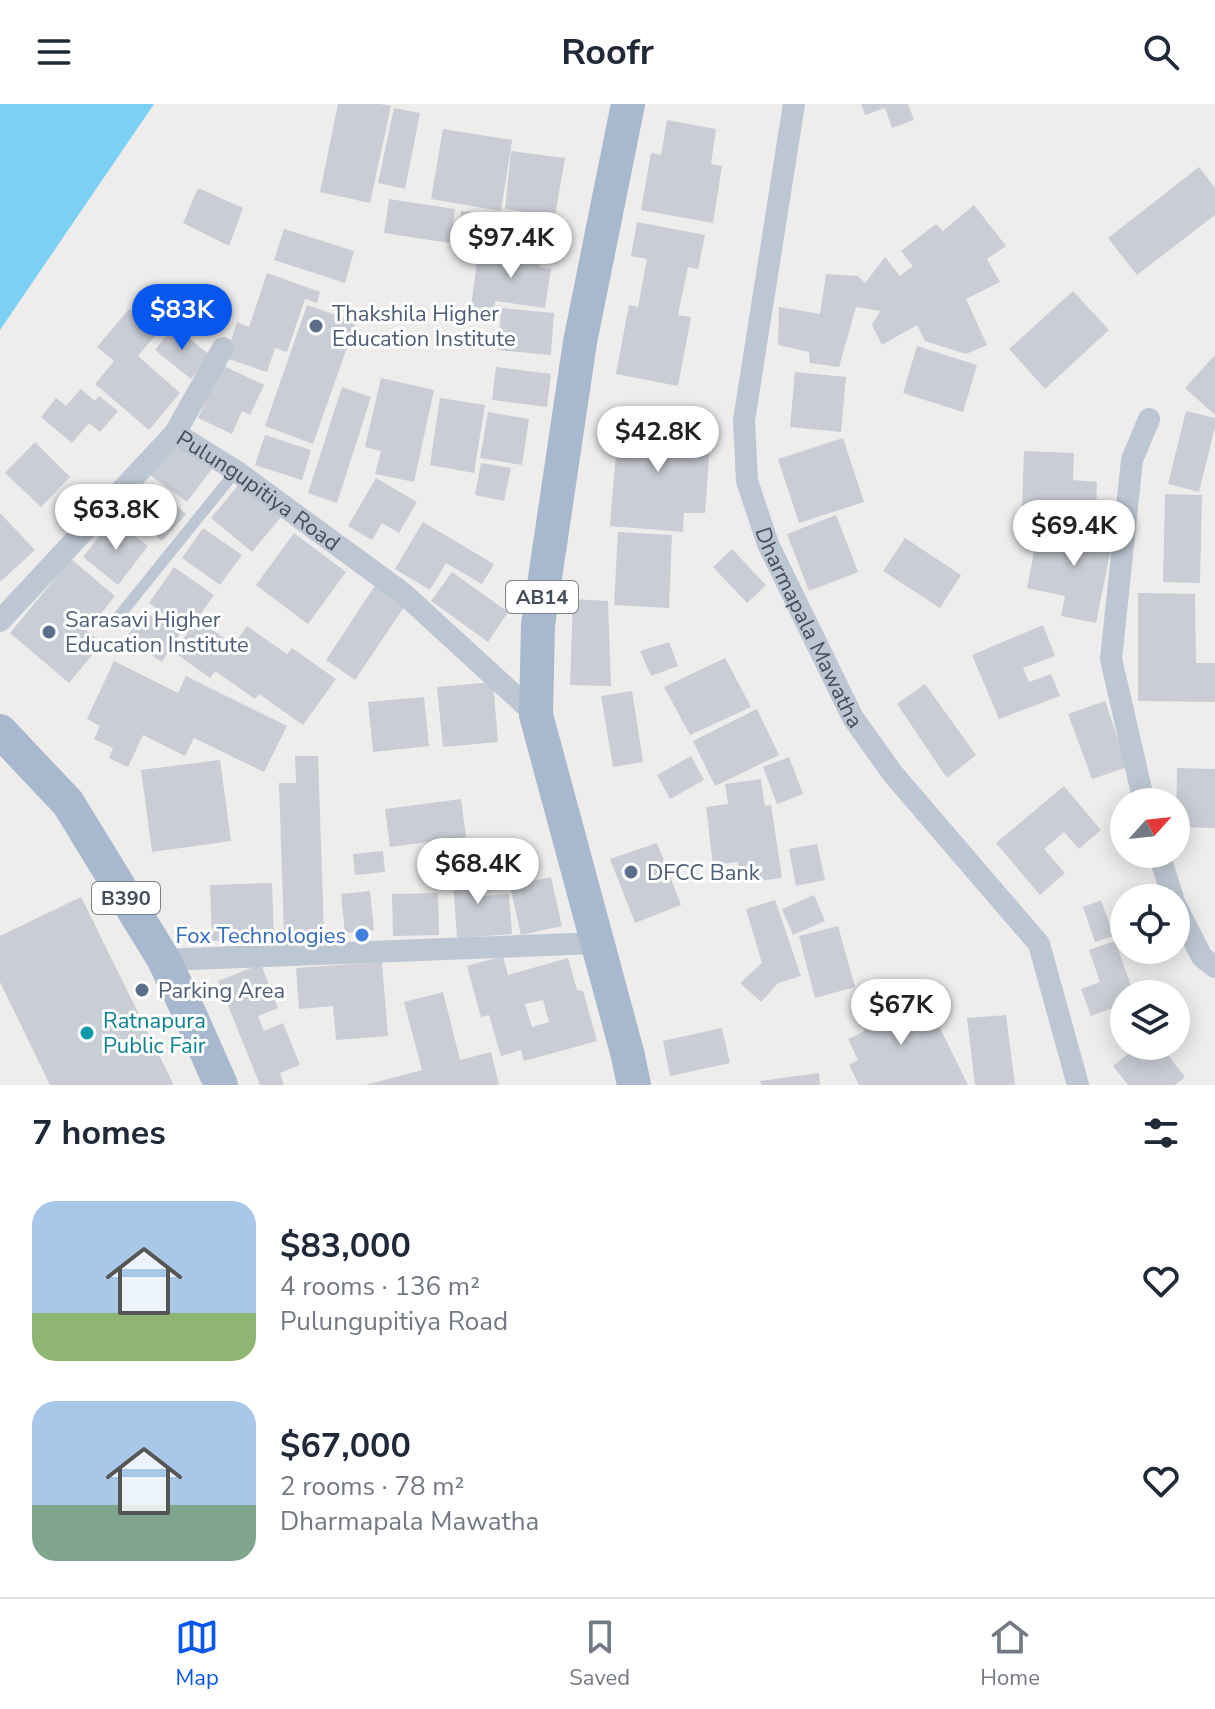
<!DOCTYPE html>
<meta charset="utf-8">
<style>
body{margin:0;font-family:"Nunito Sans",sans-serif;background:#f2f2f3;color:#1f2937;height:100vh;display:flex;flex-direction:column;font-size:30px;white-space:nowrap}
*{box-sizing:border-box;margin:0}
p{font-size:26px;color:#747a83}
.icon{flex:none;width:44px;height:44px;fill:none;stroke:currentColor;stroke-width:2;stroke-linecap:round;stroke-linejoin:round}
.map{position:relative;height:981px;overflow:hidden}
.side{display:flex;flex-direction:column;background:#fff;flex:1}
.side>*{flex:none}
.needle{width:52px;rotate:63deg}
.controls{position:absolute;left:1110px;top:684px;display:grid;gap:16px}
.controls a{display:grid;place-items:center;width:80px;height:80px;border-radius:50%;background:#fff;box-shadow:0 4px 20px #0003;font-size:40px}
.price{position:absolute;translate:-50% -68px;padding:0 18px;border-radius:28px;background:#fff;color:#222;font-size:26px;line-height:52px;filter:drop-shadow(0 2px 4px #0008)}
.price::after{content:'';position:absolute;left:50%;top:48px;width:24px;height:18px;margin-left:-12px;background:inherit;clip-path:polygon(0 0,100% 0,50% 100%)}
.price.active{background:#0756ee;color:#fff}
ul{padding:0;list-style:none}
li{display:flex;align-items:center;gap:24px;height:200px;padding:0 32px}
li span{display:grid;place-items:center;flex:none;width:224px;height:160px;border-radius:24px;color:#555}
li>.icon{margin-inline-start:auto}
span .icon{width:96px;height:96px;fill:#fffc;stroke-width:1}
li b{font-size:34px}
h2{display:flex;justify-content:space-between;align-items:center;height:96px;padding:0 32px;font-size:34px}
header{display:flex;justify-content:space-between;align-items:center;height:104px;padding:0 32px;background:#fff;font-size:36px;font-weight:700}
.dock{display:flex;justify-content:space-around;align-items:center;height:112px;border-top:2px solid #e0e1e3;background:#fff;font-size:22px;color:#747a83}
.dock a{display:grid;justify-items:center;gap:4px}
.dock .active{color:#0756ee}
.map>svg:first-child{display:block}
</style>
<header><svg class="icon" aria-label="menu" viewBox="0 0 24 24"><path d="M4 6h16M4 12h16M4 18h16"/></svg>Roofr<svg class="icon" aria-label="search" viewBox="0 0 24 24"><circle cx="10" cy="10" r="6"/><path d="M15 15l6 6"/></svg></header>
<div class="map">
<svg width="1215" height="981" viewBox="0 0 1215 981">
<rect width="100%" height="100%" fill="#efecec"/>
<!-- water -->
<path fill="#7cd0f4" d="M0,0h154l-154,226z"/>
<!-- building -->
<g fill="#cacdd5" fill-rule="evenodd">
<path d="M338,0h42l11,2 -21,97 -50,-11z"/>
<path d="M861,0h47l6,16 -22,8 -7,-20 -20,7z"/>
<path d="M394,4l26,5 -15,76 -27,-6z"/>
<path d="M667,16l49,9 -5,35 11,2 -9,57 -72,-13 10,-57 10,2z"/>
<path d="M443,25l69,11 -11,71 -70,-12z"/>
<path d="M511,47l54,7 -10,58 -50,-7z"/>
<path d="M1199,63l16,21v27l-78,60 -29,-37z"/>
<path d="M198,84l45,20 -14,38 -46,-23z"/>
<path d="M389,95l66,10 -5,34 -66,-10z"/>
<path d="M974,101l32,41 -19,13 13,23 -34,17 21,46 -21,9 -41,-13 -8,-16 -35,20 -10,-20 8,-14 -24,-4 -17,60 -29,-4 -1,-11 -31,-7 1,-38 41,7 6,-40 32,2 7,7 20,-26 15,19 13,-10 -12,-15 35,-27 7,7z"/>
<path d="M461,107l67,5 -3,30 -66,-5z"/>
<path d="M637,118l68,13 -7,34 -10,-2 -10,48 13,2 -13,69 -62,-12 13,-69 9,2 9,-48 -16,-3z"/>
<path d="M284,125l70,22 -9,32 -71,-23z"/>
<path d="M511,143l30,4 -2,16 12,2 -6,39 -50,-7 -1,10 -23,-4 7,-52 31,5z"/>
<path d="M267,169l53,19 -3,11 -12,-4 -18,53 -12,-4 -8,24 -42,-14 12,-36 12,5z"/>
<path d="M1073,187l36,39 -64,59 -36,-40z"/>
<path d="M307,201l49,17 -43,122 -48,-18z"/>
<path d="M501,204l53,5 -3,42 -53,-5z"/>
<path d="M129,205l28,24 -19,23 42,37 -31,37 -54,-46 19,-23 -17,-14z"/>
<path d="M174,222l36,29 -19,24 -36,-29z"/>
<path d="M917,242l60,19 -14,47 -60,-19z"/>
<path d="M1215,251v60l-30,-27z"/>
<path d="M222,261l42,20 -14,30 -8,-4 -10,23 -34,-16z"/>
<path d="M496,263l55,7 -4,33 -55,-7z"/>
<path d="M795,268l51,5 -5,55 -51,-5z"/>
<path d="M381,274l53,12 -20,92 -39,-8 6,-23 -16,-4z"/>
<path d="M342,283l29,10 -34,106 -29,-10z"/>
<path d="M81,285l14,12 4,-5 19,15 -18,21 -11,-9 -17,20 -31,-26 15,-19 10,8z"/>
<path d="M440,294l45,7 -11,68 -44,-8z"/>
<path d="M1186,307l29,7v9l-16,65 -31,-8z"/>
<path d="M488,308l41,7 -7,46 -42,-7z"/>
<path d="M619,312l78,8 -2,18 15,2 -5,69h-21l-1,19 -73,-6z"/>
<path d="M265,331l46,15 -9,30 -47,-15z"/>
<path d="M843,334l21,64 -65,21 -21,-64z"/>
<path d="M177,335l37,27 -27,36 -37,-27z"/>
<path d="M35,338l35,35 -29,30 -36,-34z"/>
<path d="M1024,347l50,2 -1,27 24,2 -1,32 -74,-3z"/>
<path d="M481,359l30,5 -7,33 -29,-6z"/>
<path d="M376,374l41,24 -18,31 -17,-10 -10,17 -24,-14z"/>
<path d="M240,379l41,34 -29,35 -41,-34z"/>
<path d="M158,386l28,24 -24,27 -28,-23z"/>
<path d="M1165,390l37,1 -2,88 -37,-1z"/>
<path d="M0,409l35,37 -35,32z"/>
<path d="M836,411l22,57 -49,19 -22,-57z"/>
<path d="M113,415l35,27 -30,39 -35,-28z"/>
<path d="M1074,416l41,8 -19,95 -35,-7 4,-20 -38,-8 11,-57 33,7z"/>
<path d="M423,418l71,42 -12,20 -36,-21 -16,27 -35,-21z"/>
<path d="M203,424l39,27 -22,30 -38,-27z"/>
<path d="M618,428l54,3 -3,73 -55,-3z"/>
<path d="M294,429l52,39 -38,52 -52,-39z"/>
<path d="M905,434l56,37 -21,33 -57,-37z"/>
<path d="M732,445l34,36 -19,18 -34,-36z"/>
<path d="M71,455l44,37 -28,35 15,12 -33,40 -59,-50z"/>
<path d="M174,463l40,28 -17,24 37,26 13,-19 40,28 5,-6 44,31 -33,46 -44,-31 -4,5 -40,-28 -5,7 -36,-26 14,-20 -39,-29z"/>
<path d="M452,468l56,40 -20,30 -57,-41z"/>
<path d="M376,480l30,20 -51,76 -29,-20z"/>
<path d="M1138,489l57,1 1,69h19v39l-77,-1z"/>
<path d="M573,495l35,2 3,85 -41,-1z"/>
<path d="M144,507l36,23 -18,28 -36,-23z"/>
<path d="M1043,521l12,31 -32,12 6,14 22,-8 9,22 -61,23 -27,-64z"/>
<path d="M669,538l9,24 -27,10 -11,-25z"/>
<path d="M725,554l26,49 -61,28 -26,-48z"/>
<path d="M114,557l64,32 8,-17 101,50 -23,46 -70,-34 -9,18 -42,-21 -15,32 -19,-9 4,-10 -19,-9 6,-13 -13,-7z"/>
<path d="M493,578l5,60 -55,5 -6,-60z"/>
<path d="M925,580l51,71 -29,23 -50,-74z"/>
<path d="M632,587l11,71 -30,5 -12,-71z"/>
<path d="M424,593l5,49 -56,6 -5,-50z"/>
<path d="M1105,597l23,66 -36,12 -24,-65z"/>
<path d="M757,605l22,46 -64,31 -22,-45z"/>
<path d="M295,652h23l6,176 -40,1 -5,-150h17z"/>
<path d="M691,652l13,24 -34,19 -13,-24z"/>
<path d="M789,653l14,37 -26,10 -14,-37z"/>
<path d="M220,656l11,81 -79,11 -11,-82z"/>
<path d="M1177,664l38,1v59l-39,-1z"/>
<path d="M761,675l4,27 6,-1 11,73 -41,5 -3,-21 -25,3 -7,-58 22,-3 -3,-20z"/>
<path d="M1064,682l37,44 -22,19 -15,-17 -20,17 21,24 -25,22 -44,-52z"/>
<path d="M461,695l5,38 -76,10 -5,-38z"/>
<path d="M657,739l24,62 -46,18 -25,-64z"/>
<path d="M817,740l8,36 -29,6 -7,-37z"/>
<path d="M383,747l2,21 -30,3 -2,-21z"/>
<path d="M479,760l3,32 27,-2 3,40 -55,4 -5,-72z"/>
<path d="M551,773l11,49 -41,9 -11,-49z"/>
<path d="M272,779l2,56 -62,2 -2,-56z"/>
<path d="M370,787l4,39 -29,3 -4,-39z"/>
<path d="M438,789l1,42 -46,1 -1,-42z"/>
<path d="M814,791l11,26 -32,14 -11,-26z"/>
<path d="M81,793l93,188h-124l-50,-103v-46z"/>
<path d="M775,796l26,76 -23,7 -17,19 -21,-19 22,-20 -16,-54z"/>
<path d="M1101,796l13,36 -19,6 -12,-35z"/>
<path d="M838,822l17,61 -40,11 -16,-62z"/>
<path d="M1115,837l19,53h-10v10l-33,12 -10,-27 19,-7 -11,-32z"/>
<path d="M503,852l5,19 60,-17 9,32 6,1 14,50 -73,20 -3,-11 -20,6 -12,-41 -8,2 -14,-51zM543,896l6,22 -17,5 -7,-23z"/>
<path d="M382,858l6,74 -52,4 -3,-34 -34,3 -3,-41z"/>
<path d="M261,860l17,44 -20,8 6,15 19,-8 17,42 -20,8 4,12h-24l-42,-104z"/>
<path d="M902,884l18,37 15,-7 33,67h-109l-10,-20 9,-5 -10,-21 17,-8 -10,-20z"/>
<path d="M443,888l17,68 31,-8 8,33h-134l57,-15 -18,-68z"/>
<path d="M1006,911l9,70h-40l-8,-67z"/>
<path d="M722,924l8,35 -60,13 -7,-35z"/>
<path d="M1138,942h23l24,31 -10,8h-47l-15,-19z"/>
<path d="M819,969l1,12h-59l-1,-4z"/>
</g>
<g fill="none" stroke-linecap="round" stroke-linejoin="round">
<!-- lane -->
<path stroke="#bdc7d3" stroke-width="11" d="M119,512l117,-145"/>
<!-- street -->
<g stroke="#bdc7d3" stroke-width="22">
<path id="s1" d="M794,0l-50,316 3,61 21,63 85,174 40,56 146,170 39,141"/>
<path d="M175,329l48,-85"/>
<path id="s2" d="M0,517l175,-188 61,38 168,123 132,121"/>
<path d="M1144,698l-33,-143 21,-199 17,-41"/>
<path d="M1159,750l14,44"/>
<path d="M1176,802l26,51 13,10"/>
<path d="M164,856l432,-17"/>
</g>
<!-- primary -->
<g stroke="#a8b8cf" stroke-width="34">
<path d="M628,0l-48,238 -42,283 -2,90 92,341 6,29"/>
<path d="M0,627l68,72 96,157 26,55 31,70"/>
</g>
</g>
<!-- markers -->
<g fill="#5c6f8a" stroke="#fff" stroke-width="3">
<circle cx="316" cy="222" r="8"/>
<circle cx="49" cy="528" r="8"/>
<circle cx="631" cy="768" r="8"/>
<circle cx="142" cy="886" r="8"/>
</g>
<circle fill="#3f7fe0" stroke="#fff" stroke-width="3" cx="362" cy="831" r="8"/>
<circle fill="#0f9aa8" stroke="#fff" stroke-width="3" cx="87" cy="929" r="8"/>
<g text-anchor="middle" stroke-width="6" stroke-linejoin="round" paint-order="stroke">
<!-- shield labels -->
<g fill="#fff" stroke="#7b828c" stroke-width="2">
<rect x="506" y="477" width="72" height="32" rx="6"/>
<rect x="92" y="778" width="68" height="32" rx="6"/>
</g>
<g font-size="20" font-weight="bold" fill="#434d5b">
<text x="542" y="500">AB14</text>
<text x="126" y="801">B390</text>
</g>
<!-- service labels -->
<g font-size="22" fill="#4e5e75" stroke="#fff" text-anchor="start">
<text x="332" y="217">Thakshila Higher<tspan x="332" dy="25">Education Institute</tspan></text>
<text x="65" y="523">Sarasavi Higher<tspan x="65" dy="25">Education Institute</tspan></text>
<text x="647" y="776">DFCC Bank</text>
<text x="158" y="894">Parking Area</text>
</g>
<!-- street labels -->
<g font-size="22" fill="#434d5b" stroke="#fff">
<text dy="8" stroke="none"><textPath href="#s2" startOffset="358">Pulungupitiya Road</textPath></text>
<text dy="8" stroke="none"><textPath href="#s1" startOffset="540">Dharmapala Mawatha</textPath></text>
</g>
<!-- shop labels -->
<g font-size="22" fill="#366cbe" stroke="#fff" text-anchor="end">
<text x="346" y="839">Fox Technologies</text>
</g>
<!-- culture labels -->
<g font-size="22" fill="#0d838f" stroke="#fff" text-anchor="start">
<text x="103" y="924">Ratnapura<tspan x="103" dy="25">Public Fair</tspan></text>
</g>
</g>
</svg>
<div class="controls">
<a><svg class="needle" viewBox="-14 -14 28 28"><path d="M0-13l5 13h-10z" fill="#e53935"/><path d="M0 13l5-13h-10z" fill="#747a83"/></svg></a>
<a><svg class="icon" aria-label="locate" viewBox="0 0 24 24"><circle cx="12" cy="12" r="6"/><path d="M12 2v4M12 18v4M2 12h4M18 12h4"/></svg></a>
<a><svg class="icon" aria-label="layers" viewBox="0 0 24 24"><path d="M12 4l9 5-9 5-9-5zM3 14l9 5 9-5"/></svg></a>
</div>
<b class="price" style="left:511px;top:176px">$97.4K</b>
<b class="price active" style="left:182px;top:248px">$83K</b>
<b class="price" style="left:658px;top:370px">$42.8K</b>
<b class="price" style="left:116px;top:448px">$63.8K</b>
<b class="price" style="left:1074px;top:464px">$69.4K</b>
<b class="price" style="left:478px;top:802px">$68.4K</b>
<b class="price" style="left:901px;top:943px">$67K</b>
</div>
<section class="side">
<h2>7 homes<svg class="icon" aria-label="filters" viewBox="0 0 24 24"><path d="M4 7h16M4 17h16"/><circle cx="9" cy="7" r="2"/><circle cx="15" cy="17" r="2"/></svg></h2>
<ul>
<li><span style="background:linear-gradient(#a9c7e8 70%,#8fb573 0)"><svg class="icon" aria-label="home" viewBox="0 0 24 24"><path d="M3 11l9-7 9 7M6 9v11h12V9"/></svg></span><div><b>$83,000</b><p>4 rooms · 136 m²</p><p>Pulungupitiya Road</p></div><svg class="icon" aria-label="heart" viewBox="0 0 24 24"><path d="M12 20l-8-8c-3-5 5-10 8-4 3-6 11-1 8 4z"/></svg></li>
<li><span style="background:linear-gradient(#a9c7e8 65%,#7fa58c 0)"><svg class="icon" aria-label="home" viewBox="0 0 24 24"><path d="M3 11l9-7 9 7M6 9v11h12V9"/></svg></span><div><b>$67,000</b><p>2 rooms · 78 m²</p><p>Dharmapala Mawatha</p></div><svg class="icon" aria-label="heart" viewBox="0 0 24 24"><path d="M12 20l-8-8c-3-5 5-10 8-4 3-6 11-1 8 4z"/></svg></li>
</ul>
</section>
<nav class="dock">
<a class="active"><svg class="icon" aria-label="map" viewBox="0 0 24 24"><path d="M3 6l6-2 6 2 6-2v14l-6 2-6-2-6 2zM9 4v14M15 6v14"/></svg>Map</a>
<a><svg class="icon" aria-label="saved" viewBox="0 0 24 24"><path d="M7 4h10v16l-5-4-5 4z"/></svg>Saved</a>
<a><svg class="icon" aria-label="home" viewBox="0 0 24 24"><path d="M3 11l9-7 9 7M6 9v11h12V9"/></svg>Home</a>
</nav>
